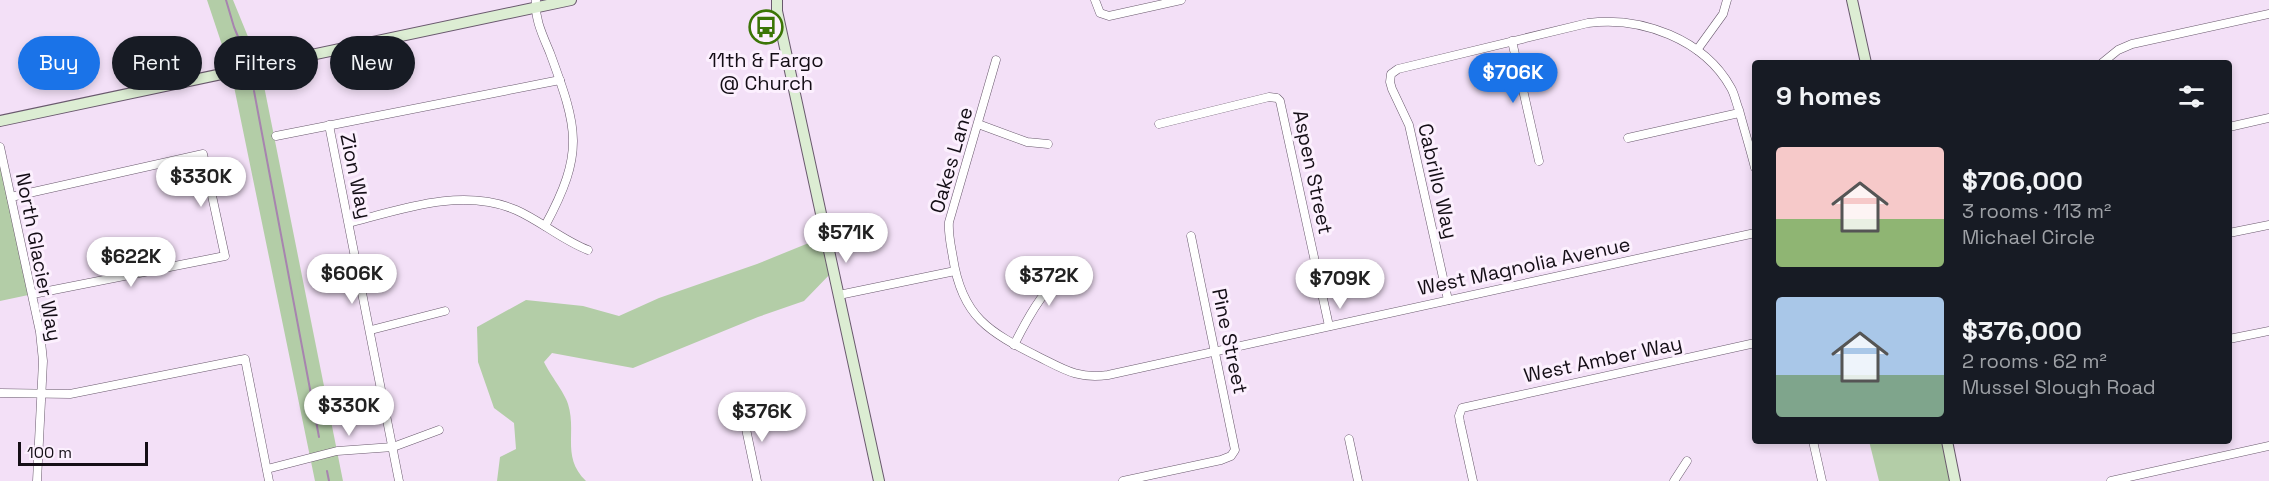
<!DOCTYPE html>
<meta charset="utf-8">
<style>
body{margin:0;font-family:"Space Grotesk",sans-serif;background:#20242c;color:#f1f3f6;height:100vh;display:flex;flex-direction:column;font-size:22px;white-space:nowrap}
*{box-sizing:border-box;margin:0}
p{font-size:20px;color:#9ea1a6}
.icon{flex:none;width:33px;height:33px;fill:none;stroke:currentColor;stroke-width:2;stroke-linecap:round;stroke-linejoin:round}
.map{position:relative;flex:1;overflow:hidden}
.panel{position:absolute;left:1752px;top:60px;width:480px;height:384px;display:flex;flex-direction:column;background:#171b24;border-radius:6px;box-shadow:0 3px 9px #0003}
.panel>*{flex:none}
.guide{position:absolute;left:18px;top:36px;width:570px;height:54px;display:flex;gap:12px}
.scale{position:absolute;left:18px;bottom:15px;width:130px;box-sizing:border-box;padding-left:6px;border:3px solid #140e16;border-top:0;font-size:16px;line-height:21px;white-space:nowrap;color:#140e16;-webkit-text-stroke:4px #fcf0fe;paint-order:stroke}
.price{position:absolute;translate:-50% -51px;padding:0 14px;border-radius:21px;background:#fff;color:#222;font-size:20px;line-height:39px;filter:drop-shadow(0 2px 3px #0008)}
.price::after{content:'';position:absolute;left:50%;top:36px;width:18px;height:14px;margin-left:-9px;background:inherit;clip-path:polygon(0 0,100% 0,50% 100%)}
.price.selected{background:#1a73e8;color:#fff}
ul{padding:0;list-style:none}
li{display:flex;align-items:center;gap:18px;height:150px;padding:0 24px}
li span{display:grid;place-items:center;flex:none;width:168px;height:120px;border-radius:6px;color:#555}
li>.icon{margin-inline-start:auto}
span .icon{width:72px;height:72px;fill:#fffc;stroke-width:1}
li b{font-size:26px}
h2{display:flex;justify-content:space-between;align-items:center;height:72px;padding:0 24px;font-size:26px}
.chip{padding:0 21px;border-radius:27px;background:#171b24;box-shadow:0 3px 9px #0003;font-size:21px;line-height:54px}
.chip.selected{background:#1a73e8;color:#fff}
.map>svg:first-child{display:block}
</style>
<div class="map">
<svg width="2269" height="481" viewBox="0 0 2269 481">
<rect width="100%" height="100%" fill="#f3e0f7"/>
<!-- green -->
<g fill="#b3cda7">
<path d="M207,0h26l27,66 83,415h-28l-84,-409z"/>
<path d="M0,147l33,147 -33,7z"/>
<path d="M826,236l7,35 -29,30 -46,16 -125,51 -81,-15 -8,9c6,13 21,31 24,42 9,28 -7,53 18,77h-89l3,-24 16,-8 -2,-26 -20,-15 -16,-46 -1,-35 49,-27 57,6 36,10 40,-18 98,-34z"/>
<path d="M1869,441h78l8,40h-76z"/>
</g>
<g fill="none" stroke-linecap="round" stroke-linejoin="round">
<!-- stream -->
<g stroke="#a784af" stroke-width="2">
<path d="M226,0l8,27 12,29"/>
<path d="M254,91l65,346"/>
<path d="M327,471l2,10"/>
</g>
<!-- street casing -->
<g stroke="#69596d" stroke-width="9">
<g id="street">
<path d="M536,0c-2,18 7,36 14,53 28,76 35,99 -5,173"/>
<path d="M1095,0l5,13 9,3 72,-16"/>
<path d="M1512,41l27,120"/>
<path d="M1697,50l26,-36 4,-14"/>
<path d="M996,60l-47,162c-1,12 2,24 4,36 9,59 36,74 86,99 26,13 39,22 69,18l647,-142"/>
<path d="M2102,63l16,-13 14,-6 137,-30"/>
<path d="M978,124l49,18 21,2"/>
<path d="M1159,124l110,-27 8,1 3,3 49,225"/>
<path d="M329,125l70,356"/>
<path d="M2229,127l40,-9"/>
<path d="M276,136l284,-56"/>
<path d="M1628,138l111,-25"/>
<path d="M0,147l40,185 3,29 -6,120"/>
<path d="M11,197l192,-43 22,102 -192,38"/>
<path d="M349,223c53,-14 114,-36 167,-13 25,11 46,30 72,40"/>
<path d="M2229,233l40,-8"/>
<path d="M839,295l116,-24"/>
<path d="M1448,300l-39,-175 -17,-36 -2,-7 1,-8 7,-5 190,-46c53,-7 116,16 143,65 4,7 5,15 8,22 5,19 11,38 16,58"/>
<path d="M371,330l74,-19"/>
<path d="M2229,339l40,-8"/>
<path d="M1014,345c17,-34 32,-60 63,-83"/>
<path d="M0,393l70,1 175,-35 24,122"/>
<path d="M742,410l15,71"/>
<path d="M1349,439l9,42"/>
<path d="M1813,441l9,40"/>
<path d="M267,469l70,-18 56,-4 46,-17"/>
<path d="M1123,481l98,-21 10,-4 4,-6 -44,-214"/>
<path d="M1473,481l-13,-59 -1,-6 3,-8 293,-65"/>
<path d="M1674,481l13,-20"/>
<path d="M2111,481l158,-35"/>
</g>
</g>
<!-- secondary casing -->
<g stroke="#69596d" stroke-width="12">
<g id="secondary">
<path d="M777,0v11l102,470"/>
<path d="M1852,0l14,63"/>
<path d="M0,121l571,-121"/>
<path d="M1947,441l8,40"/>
</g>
</g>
<!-- street -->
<use href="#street" stroke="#fff" stroke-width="8"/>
<!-- secondary -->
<use href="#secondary" stroke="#dcedd3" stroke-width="10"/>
</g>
<!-- icons -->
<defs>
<g id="bus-ring" transform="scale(1.725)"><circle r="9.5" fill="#fcf0fe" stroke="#3c7507" stroke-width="1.5"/><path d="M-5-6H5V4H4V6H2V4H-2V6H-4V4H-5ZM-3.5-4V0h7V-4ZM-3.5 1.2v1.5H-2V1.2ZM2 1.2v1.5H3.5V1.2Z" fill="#3c7507"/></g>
</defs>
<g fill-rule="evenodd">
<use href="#bus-ring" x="766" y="27"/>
</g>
<g text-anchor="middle" stroke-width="6" stroke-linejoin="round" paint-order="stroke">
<!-- poi labels -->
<g font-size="20" fill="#140e16" stroke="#fcf0fe">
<text x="766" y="67">11th &amp; Fargo<tspan x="766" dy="23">@ Church</tspan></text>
</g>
<!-- street labels -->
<g font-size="20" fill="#140e16" stroke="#fcf0fe">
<text transform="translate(951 160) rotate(-74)" y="7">Oakes Lane</text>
<text transform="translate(1313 172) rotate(78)" y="7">Aspen Street</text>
<text transform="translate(356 176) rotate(78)" y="7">Zion Way</text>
<text transform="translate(1438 181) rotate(77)" y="7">Cabrillo Way</text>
<text transform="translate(39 257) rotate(79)" y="7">North Glacier Way</text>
<text transform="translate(1524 266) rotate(-12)" y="7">West Magnolia Avenue</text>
<text transform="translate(1230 341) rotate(78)" y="7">Pine Street</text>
<text transform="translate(1603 359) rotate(-12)" y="7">West Amber Way</text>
</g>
</g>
</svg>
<div class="scale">100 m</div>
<b class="price selected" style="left:1513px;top:104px">$706K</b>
<b class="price" style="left:201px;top:208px">$330K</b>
<b class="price" style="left:846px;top:264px">$571K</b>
<b class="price" style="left:131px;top:288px">$622K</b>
<b class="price" style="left:352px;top:305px">$606K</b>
<b class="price" style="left:1049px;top:307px">$372K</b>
<b class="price" style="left:1340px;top:310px">$709K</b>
<b class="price" style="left:349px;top:437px">$330K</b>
<b class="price" style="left:762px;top:443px">$376K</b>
<div class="guide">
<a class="chip selected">Buy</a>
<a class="chip">Rent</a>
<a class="chip">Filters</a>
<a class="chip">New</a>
</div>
<section class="panel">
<h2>9 homes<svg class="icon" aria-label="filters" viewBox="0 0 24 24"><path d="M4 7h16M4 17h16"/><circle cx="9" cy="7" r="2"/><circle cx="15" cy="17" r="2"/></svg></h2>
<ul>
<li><span style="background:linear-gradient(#f6c9c9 60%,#8fb573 0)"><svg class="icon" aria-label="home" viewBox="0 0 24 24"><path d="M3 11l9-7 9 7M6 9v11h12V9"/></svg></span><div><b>$706,000</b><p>3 rooms · 113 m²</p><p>Michael Circle</p></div></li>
<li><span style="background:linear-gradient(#a9c7e8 65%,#7fa58c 0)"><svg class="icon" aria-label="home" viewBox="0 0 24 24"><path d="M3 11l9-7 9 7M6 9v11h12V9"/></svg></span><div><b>$376,000</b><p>2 rooms · 62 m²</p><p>Mussel Slough Road</p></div></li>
</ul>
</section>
</div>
